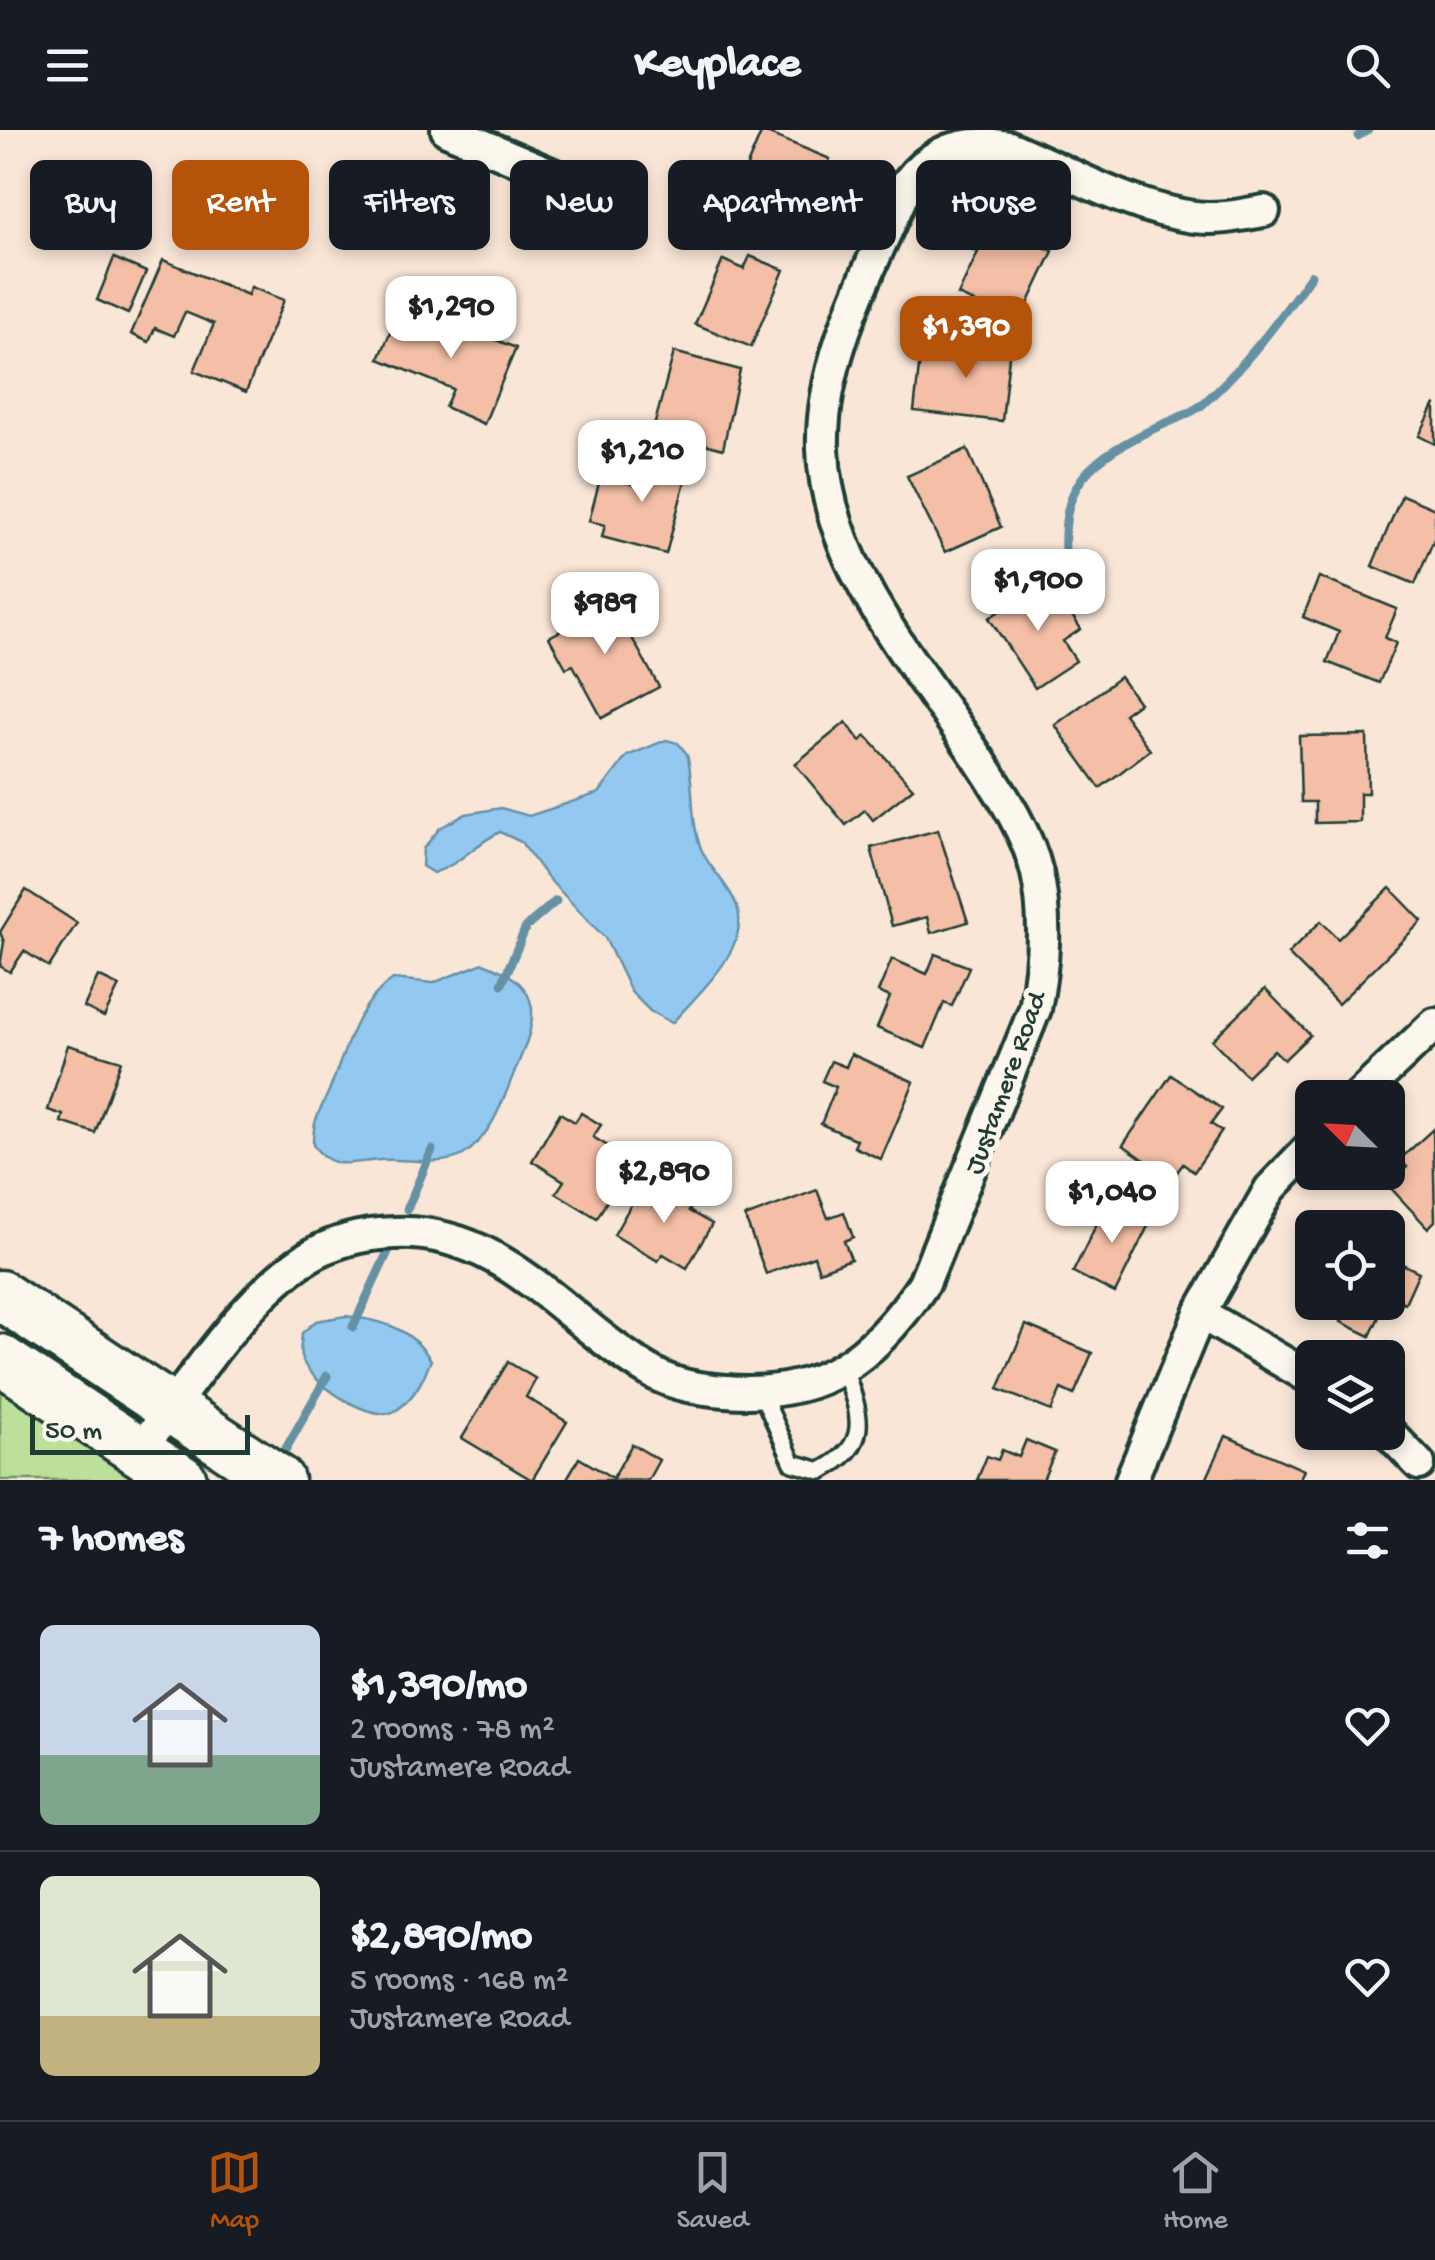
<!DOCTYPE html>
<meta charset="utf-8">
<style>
body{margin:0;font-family:"Gochi Hand",sans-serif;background:#20242c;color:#f1f3f6;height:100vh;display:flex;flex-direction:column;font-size:38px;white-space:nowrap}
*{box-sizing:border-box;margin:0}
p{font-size:32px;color:#9ea1a6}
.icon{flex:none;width:55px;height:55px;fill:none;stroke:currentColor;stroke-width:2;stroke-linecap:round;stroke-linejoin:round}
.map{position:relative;height:1350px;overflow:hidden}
.details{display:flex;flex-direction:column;background:#171b24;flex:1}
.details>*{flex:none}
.hud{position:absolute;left:30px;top:30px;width:1375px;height:90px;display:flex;gap:20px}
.needle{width:65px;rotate:294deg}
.fabs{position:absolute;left:1295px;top:950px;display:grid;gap:20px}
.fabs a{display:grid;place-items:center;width:110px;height:110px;border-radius:15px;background:#171b24;box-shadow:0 5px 15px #0003;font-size:50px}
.scale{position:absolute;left:30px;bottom:25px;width:220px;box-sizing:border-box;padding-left:10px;border:5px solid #1f3d34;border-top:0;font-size:28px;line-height:35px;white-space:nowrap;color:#1f3d34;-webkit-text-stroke:8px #fbf7ec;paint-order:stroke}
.price{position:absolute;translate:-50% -85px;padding:0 22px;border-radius:20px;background:#fff;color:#222;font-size:32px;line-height:65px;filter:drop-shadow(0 2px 5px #0008)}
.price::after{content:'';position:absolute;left:50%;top:60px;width:30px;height:22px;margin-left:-15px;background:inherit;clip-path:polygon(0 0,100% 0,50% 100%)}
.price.current{background:#b45309;color:#fff}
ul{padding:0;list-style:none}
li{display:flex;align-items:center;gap:30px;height:250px;padding:0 40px}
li+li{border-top:2px solid #363941}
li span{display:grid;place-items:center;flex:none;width:280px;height:200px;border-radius:15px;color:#555}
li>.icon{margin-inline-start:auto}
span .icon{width:120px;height:120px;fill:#fffc;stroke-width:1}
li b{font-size:42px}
h2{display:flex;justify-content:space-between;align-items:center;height:120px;padding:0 40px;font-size:42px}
.tag{padding:0 35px;border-radius:15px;background:#171b24;box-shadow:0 5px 15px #0003;font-size:35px;line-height:90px}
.tag.current{background:#b45309;color:#fff}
header{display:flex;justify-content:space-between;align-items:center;height:130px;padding:0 40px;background:#171b24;font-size:45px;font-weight:800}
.tabs{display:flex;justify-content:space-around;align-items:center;height:140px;border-top:2px solid #363941;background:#171b24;font-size:28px;color:#9ea1a6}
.tabs a{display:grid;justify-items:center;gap:5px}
.tabs .current{color:#b45309}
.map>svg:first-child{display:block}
</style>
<header><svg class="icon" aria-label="menu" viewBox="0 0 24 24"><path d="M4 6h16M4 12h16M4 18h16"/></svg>Keyplace<svg class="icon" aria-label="search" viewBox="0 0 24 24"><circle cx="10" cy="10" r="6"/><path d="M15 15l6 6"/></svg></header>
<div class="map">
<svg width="1435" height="1350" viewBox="0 0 1435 1350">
<rect width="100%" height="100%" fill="#f9e6d7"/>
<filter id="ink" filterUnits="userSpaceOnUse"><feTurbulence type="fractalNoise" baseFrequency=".01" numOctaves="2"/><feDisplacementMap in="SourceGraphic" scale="20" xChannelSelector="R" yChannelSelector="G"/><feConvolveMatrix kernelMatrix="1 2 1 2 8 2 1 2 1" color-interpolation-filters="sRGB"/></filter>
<g filter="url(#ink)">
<!-- green -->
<path fill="#bce09a" stroke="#6e8e67" stroke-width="2.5" d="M0,1251l148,99h-148z"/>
<!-- water -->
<g fill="#93c9f1" stroke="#6591a5" stroke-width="2.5">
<path d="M666,610l12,3 9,11c8,31 2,71 16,99 9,18 27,34 34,53 14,43 -40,88 -65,117l-22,-12 -19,-19 -26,-54 -59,-62 -25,-34 -21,-10c-26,12 -40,33 -67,41l-11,-7 1,-17 17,-21 26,-14 35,-6 28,8 70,-23 28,-37z"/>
<path d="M483,833c70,25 51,63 29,115 -11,28 -23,60 -49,77 -20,12 -59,3 -83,5 -30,2 -47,12 -67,-15 0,-31 8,-33 18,-59 16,-39 25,-81 62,-107l40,4z"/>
<path d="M346,1186c38,5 63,11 85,44 -8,20 -17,39 -36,51 -23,13 -88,-29 -94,-55 -2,-6 1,-16 1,-23l14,-12z"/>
</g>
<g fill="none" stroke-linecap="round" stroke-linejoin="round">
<!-- stream -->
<g stroke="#6591a5" stroke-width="9">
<path d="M1358,6l10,-6"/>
<path d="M1067,453c-9,-92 7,-116 88,-155 15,-7 36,-14 48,-24 42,-38 75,-82 108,-129"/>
<path d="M502,854l24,-57 30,-26"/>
<path d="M407,1079l25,-59"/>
<path d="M353,1197l39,-84"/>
<path d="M284,1322l43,-76"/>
</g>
</g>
<!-- building -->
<g fill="#f4bfa6" stroke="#1f3d34" stroke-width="2.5">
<path d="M762,1l68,28 -30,71 -68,-29z"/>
<path d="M982,87l71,34 -34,72 -61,-28 20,-43 -11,-5z"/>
<path d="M750,126l34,14 -33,77 -56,-23 28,-64 21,9z"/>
<path d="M114,128l32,14 -18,42 -31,-14z"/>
<path d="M163,130l85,35 3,-8 33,13 -38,92 -52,-21 20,-47 -29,-12 -11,24 -19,-8 -6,14 -18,-8z"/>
<path d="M400,179l46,19 3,-7 67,27 -32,76 -39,-17 8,-18 -74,-30z"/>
<path d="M977,204l34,4 -9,83 -88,-10 6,-53 23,3 2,-13 30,3z"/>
<path d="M674,222l66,18 -17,79 -70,-19z"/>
<path d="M1435,274v40l-16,-8z"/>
<path d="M967,319l34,78 -56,25 -38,-76z"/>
<path d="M647,325l42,11 -23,88 -64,-17 3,-12 -16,-4 12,-46 38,11z"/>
<path d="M1402,365l33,14v28l-20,47 -43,-18z"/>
<path d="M1319,447l78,32 -12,29 11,5 -17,40 -52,-21 12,-30 -36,-15z"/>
<path d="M1037,456l9,14 11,-7 24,36 -18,12 13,20 -41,27 -46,-70z"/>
<path d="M608,464l51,93 -57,31 -29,-53 -7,3 -17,-31 29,-15 -5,-8z"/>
<path d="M1120,547l19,26 -15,11 26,36 -50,38 -45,-63z"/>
<path d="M846,592l14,19 6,-5 47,52 -40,32 -8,-10 -19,15 -51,-61z"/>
<path d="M1367,605l1,58h-8v29l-45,1v-21h-14l-2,-66z"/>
<path d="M938,700l30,92 -37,11 -4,-16 -35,9 -21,-78z"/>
<path d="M1390,758l32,33 -84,83 -50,-50 33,-33 17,18z"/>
<path d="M26,760l51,33 -28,44 -25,-16 -14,21 -10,-6 4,-24 -4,-10z"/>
<path d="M935,824l34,13 -17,39 -8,-3 -19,45 -48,-20 13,-31 -12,-5 14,-33 35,15z"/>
<path d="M98,846l21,10 -15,31 -20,-10z"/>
<path d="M1265,859l45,46 -26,25 -10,-10 -27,26 -35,-36z"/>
<path d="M68,915l53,16 -26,72 -34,-11 2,-7 -15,-5z"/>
<path d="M851,924l63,28 -33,77 -27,-12 3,-7 -36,-16 15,-37 -14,-6 9,-20 15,6z"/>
<path d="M1171,945l51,34 -11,15 11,7 -28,41 -11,-8 -11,15 -49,-34z"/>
<path d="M560,983l15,9 6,-9 20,12 -8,12 38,23 -34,58 -41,-25 8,-12 -32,-20z"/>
<path d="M1433,999l2,92 -7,7 -40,-43 19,-18 -7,-8z"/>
<path d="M642,1055l21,12 6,-10 26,14 -6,10 23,13 -25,44 -24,-14 -5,7 -44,-26z"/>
<path d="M817,1060l11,28 16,-6 9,25 -9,4 7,18 -32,12 -5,-15 -48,18 -21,-57z"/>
<path d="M1109,1069l42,21 -36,73 -42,-21z"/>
<path d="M1388,1127l31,15 -14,31 -16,-8 -1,4z"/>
<path d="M1312,1131v34l-13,-6z"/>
<path d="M1328,1172h58l-16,34 -29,-14 5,-11z"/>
<path d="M1026,1195l66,28 -18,42 -13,-6 -10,22 -53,-22z"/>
<path d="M508,1232l28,17 -10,18 41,25 -35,58 -70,-42z"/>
<path d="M1226,1306l78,34 -5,10h-93z"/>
<path d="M1026,1310l29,12 -12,28h-66l10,-24 11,4 4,-10 17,7z"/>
<path d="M632,1314l27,16 -11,20h-82l13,-22 34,20z"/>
</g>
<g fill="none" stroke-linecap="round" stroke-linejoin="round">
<!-- service casing -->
<g stroke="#1f3d34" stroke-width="22">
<path id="service" d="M762,1264l31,69 28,8c51,-27 40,-54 23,-102"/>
</g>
<!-- minor casing -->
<g stroke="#1f3d34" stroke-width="38">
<g id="minor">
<path d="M447,0l139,59"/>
<path d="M1357,968l78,-74"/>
<path d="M1200,1183l112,66"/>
<path d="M1388,1302l31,32"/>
<path d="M140,1320c44,-58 106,-155 168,-193 26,-16 56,-23 86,-24 111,-5 171,90 259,140 23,13 47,16 73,18 95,8 147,-32 198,-108l111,-274c9,-46 12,-90 2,-136 -10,-42 -36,-80 -59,-115 -61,-92 -152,-193 -155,-309 -3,-93 50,-184 85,-267 26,-34 59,-43 101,-35 58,24 122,62 185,70 24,3 47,-2 70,-6"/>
<path d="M1131,1350l69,-167 70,-124 42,-44"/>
</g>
</g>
<!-- primary casing -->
<g stroke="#1f3d34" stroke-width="55">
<g id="primary">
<path d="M0,1165l279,185"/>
<path d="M0,1229l182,121"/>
</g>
</g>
<!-- service -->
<use href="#service" stroke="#fbf7ec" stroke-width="15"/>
<!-- minor -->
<use href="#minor" stroke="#fbf7ec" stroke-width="30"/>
<!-- primary -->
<use href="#primary" stroke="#fbf7ec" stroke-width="48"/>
</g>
</g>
<g text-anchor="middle" stroke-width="10" stroke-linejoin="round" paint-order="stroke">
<!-- street labels -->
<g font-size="28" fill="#1f3d34" stroke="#fbf7ec">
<text transform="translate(1003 952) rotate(-70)" y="10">Justamere Road</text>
</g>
</g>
</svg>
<div class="fabs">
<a><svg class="needle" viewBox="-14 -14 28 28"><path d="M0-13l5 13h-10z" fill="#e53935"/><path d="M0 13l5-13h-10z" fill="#9ea1a6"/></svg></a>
<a><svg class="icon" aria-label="locate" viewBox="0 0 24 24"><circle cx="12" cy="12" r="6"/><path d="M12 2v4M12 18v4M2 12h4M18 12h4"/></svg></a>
<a><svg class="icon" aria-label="layers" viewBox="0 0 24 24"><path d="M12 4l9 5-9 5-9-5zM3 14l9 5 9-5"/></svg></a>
</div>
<div class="scale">50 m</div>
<b class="price" style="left:451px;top:231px">$1,290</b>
<b class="price current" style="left:966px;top:251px">$1,390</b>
<b class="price" style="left:642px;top:375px">$1,210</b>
<b class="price" style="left:1038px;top:504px">$1,900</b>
<b class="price" style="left:605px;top:527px">$989</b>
<b class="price" style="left:664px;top:1096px">$2,890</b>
<b class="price" style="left:1112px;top:1116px">$1,040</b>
<div class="hud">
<a class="tag">Buy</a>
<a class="tag current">Rent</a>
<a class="tag">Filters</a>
<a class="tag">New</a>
<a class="tag">Apartment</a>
<a class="tag">House</a>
</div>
</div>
<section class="details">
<h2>7 homes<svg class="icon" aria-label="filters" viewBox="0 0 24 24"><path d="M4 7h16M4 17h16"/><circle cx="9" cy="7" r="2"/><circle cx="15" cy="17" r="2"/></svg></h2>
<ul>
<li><span style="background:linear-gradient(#c9d6e8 65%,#7fa58c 0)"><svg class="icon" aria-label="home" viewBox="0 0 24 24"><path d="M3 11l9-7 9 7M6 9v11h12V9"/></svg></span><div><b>$1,390/mo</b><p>2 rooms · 78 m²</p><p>Justamere Road</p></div><svg class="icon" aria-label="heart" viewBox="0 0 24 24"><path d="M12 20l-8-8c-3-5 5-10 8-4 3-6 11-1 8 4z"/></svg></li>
<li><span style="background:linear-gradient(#dfe7d0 70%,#c2b280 0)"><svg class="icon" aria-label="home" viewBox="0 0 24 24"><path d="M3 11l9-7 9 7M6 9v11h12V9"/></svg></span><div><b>$2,890/mo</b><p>5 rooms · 168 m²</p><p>Justamere Road</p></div><svg class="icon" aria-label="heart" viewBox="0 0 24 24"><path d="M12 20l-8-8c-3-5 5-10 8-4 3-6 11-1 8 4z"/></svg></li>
</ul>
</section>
<nav class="tabs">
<a class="current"><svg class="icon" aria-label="map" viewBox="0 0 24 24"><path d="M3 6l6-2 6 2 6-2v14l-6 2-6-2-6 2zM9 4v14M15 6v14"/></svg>Map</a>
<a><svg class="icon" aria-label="saved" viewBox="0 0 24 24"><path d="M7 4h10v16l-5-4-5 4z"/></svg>Saved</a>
<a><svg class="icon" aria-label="home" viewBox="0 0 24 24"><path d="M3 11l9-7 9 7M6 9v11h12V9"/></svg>Home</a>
</nav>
